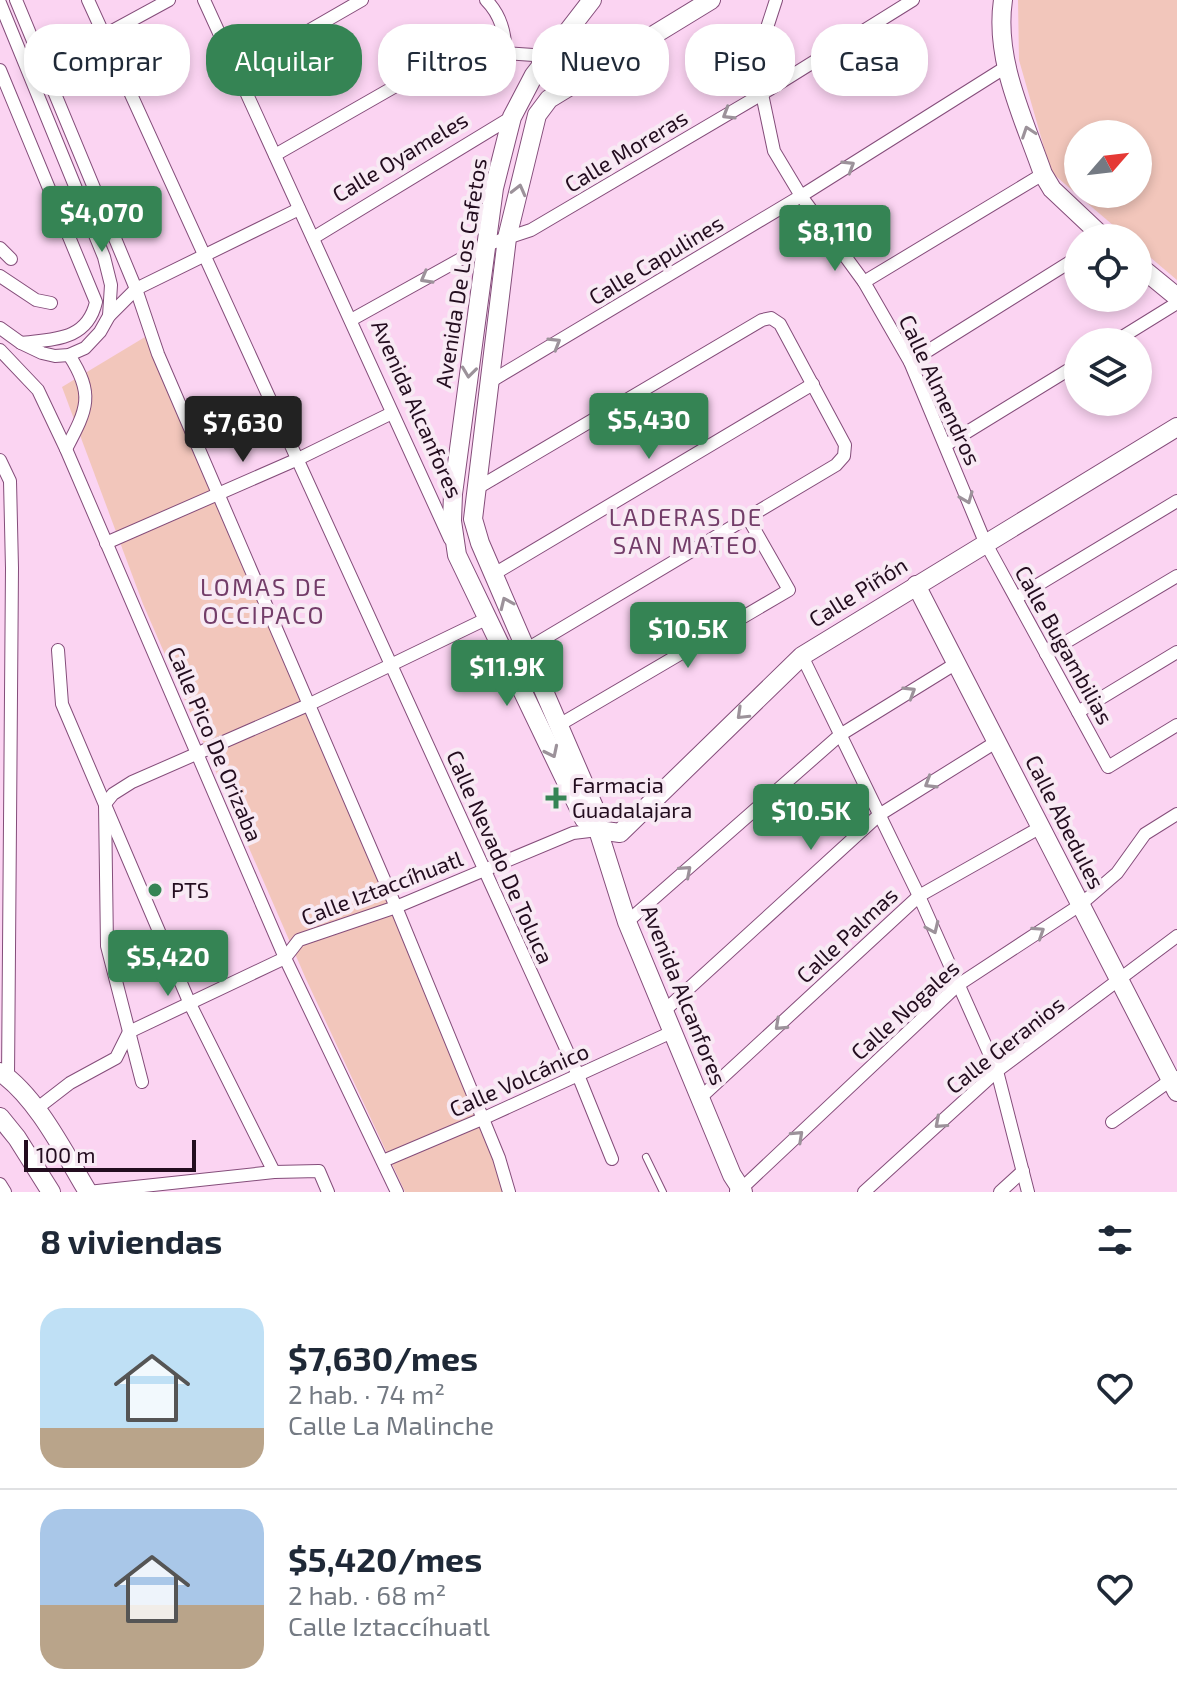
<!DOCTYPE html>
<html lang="es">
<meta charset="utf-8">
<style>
body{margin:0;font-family:"Exo 2",sans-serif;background:#f6f6f7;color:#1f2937;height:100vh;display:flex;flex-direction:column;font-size:30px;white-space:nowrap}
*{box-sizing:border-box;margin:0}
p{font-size:26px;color:#747a83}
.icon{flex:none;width:44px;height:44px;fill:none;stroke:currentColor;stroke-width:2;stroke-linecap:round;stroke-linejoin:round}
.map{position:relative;height:1192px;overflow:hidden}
.sheet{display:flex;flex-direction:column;background:#fff;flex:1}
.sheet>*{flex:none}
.guide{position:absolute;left:24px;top:24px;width:1130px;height:72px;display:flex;gap:16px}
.needle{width:52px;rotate:62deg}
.fabs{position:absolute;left:1064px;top:120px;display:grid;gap:16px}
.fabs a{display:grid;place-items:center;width:88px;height:88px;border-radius:50%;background:#fff;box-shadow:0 4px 12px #0003;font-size:40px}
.scale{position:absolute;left:24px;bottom:20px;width:172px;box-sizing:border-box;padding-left:8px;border:4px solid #230d1f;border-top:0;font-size:22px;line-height:28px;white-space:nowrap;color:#230d1f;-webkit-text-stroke:6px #f8eaf4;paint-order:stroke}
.price{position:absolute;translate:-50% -68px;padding:0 18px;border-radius:8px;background:#358454;color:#fff;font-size:26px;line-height:52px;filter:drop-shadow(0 2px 4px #0008)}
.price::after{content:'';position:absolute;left:50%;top:48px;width:24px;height:18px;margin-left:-12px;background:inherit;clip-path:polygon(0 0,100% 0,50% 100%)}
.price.selected{background:#222;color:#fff}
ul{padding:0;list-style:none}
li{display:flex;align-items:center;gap:24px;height:200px;padding:0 40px}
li+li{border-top:2px solid #e0e1e3}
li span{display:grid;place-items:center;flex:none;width:224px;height:160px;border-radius:24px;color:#555}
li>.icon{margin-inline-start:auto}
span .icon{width:96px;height:96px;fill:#fffc;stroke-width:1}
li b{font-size:34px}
h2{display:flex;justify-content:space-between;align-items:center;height:96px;padding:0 40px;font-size:34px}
.pill{padding:0 28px;border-radius:32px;background:#fff;box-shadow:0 4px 12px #0003;font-size:28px;line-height:72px}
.pill.selected{background:#358454;color:#fff}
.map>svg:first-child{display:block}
</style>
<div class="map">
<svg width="1177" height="1192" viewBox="0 0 1177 1192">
<rect width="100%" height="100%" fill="#fbd4f2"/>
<!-- green -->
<g fill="#f2c6bb" fill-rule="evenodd">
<path d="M1018,0h159v280l-39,-33v-9h-10l-77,-66 -32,-112zM1078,134h60v60h-60z"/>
<path d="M145,337l370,855h-110l-99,-213 -163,-375 -81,-217z"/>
</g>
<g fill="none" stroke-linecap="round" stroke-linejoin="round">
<!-- lane casing -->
<g stroke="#844d7a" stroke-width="8">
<path id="lane" d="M646,1157l17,35"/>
</g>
<!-- street casing -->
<g stroke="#844d7a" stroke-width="14">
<g id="street">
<path d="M16,0l120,289 22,65 238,553 103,251 10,34"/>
<path d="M88,0l490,1075 34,84"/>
<path d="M204,0l246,539"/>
<path d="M486,0c15,15 19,33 20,53"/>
<path d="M776,0l-14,43 -3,24 3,27 12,57 27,45 63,86 46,80 75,180 123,225 69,-42"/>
<path d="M0,3l104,254 7,28 -2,31"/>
<path d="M0,70l96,232c-9,39 -43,37 -75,41"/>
<path d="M46,71l33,-22 90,-49"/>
<path d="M237,72l125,-72"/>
<path d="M275,155l161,-92 70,-10 42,3"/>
<path d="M313,238l199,-121"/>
<path d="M0,248l11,11"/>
<path d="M0,276l36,24 15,3"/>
<path d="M864,282l179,-108"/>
<path d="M351,320l135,-75 45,-15 231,-136 151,-94"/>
<path d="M0,328l21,15 21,10 13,3 14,-1 16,-7 15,-16 9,-16 27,-27 163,-80"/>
<path d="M1114,342l63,-39"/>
<path d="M0,350l38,40 28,59 219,509 112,234"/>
<path d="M910,362l168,-105"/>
<path d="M488,383l313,-187 205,-129"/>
<path d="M946,445l132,-81"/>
<path d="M66,449c21,-40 29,-54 3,-94"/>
<path d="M0,460l10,21 2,87 -4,510"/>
<path d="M474,490l288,-170 9,-2 9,6 65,121 -1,11 -8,9 -309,184"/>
<path d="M106,543l192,-84 94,-46"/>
<path d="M494,574l319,-190"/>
<path d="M1016,598l161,-97"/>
<path d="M58,650l4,54 128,300 84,168"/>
<path d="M1046,654l131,-78"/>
<path d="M802,656l117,240 78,175 31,121"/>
<path d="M1078,712l99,-60"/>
<path d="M559,725l230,-135 -41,-72"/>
<path d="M627,922l213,-187 115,-71"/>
<path d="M663,1012l216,-197 117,-73"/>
<path d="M142,1082l-35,-136 -2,-142 8,-10 19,-12 176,-77 178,-86"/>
<path d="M700,1098l219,-202 122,-69"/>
<path d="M35,1110l35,-27 46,-25 13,-26 156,-74 14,-18 97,-33 177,-74 25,-3"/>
<path d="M1112,1122l63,-45"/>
<path d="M383,1161l99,-42 190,-87"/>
<path d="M0,1184l5,8"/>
<path d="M736,1191l5,-2 217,-204 122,-80 37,-32 28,-39 32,-20"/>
<path d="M88,1192l186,-20 45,-1 9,21"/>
<path d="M864,1192l133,-121 180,-135"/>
<path d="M1000,1192l23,-21"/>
</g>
</g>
<!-- secondary casing -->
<g stroke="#844d7a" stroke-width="20">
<g id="secondary">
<path d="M592,0l-58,75 -22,42 -18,71 -41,306 -1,27 5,34 127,264 14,11"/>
<path d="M711,0l-162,99 -12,16 -30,123 -34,281 7,24 117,271 1,16 29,92 105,253 11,17"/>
<path d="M1003,0c-9,60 21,119 40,174l9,15 52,49"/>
<path d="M1138,265l39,32"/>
<path d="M916,585l261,507"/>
<path d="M598,830l22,3 182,-177 375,-229"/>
<path d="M0,1072c37,25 65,82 88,120"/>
<path d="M0,1117l17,21 34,54"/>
</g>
</g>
<!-- lane -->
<use href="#lane" stroke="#fff" stroke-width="6"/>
<!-- street -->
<use href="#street" stroke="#fff" stroke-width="12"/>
<!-- secondary -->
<use href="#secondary" stroke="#fff" stroke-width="18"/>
</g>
<!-- one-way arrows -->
<defs><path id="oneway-chevron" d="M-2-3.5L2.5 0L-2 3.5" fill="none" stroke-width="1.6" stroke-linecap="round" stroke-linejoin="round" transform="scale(2)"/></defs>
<g stroke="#9c929a">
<use href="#oneway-chevron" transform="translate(728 114) rotate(149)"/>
<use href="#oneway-chevron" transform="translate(1028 132) rotate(-109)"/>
<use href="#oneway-chevron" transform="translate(849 166) rotate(-32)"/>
<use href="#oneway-chevron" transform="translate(519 190) rotate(-76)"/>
<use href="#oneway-chevron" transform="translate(426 278) rotate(151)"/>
<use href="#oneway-chevron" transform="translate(555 343) rotate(-31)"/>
<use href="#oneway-chevron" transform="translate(469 372) rotate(97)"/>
<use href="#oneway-chevron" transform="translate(967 498) rotate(68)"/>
<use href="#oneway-chevron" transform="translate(506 603) rotate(-114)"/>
<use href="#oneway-chevron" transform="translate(910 692) rotate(-32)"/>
<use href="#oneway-chevron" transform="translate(742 714) rotate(136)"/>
<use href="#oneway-chevron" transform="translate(552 752) rotate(64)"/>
<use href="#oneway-chevron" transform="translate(930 783) rotate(148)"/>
<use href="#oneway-chevron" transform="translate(686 871) rotate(-41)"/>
<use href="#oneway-chevron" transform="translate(933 928) rotate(66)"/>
<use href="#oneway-chevron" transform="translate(1039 932) rotate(-33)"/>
<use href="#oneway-chevron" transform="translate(780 1025) rotate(137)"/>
<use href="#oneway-chevron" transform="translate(940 1123) rotate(138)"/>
<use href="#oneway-chevron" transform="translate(798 1136) rotate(-43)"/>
</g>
<!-- markers -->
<g fill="#358454" stroke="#f8eaf4" stroke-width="3">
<path d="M552 786h8v8h8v8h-8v8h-8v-8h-8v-8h8z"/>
<circle cx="155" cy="890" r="8"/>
</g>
<g text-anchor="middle" stroke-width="8" stroke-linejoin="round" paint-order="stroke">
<!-- street labels -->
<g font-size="22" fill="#230d1f" stroke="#f8eaf4">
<text transform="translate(626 151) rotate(-31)" y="8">Calle Moreras</text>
<text transform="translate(400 157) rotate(-31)" y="8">Calle Oyameles</text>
<text transform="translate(656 260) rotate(-31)" y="8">Calle Capulines</text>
<text transform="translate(461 273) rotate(-81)" y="8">Avenida De Los Cafetos</text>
<text transform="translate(940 390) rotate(65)" y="8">Calle Almendros</text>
<text transform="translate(417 409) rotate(66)" y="8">Avenida Alcanfores</text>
<text transform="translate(858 592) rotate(-32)" y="8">Calle Piñón</text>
<text transform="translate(1064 645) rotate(61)" y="8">Calle Bugambilias</text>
<text transform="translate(215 744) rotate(67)" y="8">Calle Pico De Orizaba</text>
<text transform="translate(1065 822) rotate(63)" y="8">Calle Abedules</text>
<text transform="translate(500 857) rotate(66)" y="8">Calle Nevado De Toluca</text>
<text transform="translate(382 888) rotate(-21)" y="8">Calle Iztaccíhuatl</text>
<text transform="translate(847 935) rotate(-43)" y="8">Calle Palmas</text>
<text transform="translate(684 995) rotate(68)" y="8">Avenida Alcanfores</text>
<text transform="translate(905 1010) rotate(-42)" y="8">Calle Nogales</text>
<text transform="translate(1005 1045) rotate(-38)" y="8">Calle Geranios</text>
<text transform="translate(519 1080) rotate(-24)" y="8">Calle Volcánico</text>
</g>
<!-- poi labels -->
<g font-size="22" fill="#230d1f" stroke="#f8eaf4" text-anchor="start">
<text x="572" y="793">Farmacia<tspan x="572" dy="25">Guadalajara</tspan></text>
<text x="171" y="898">PTS</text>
</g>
<!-- neighbourhood labels -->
<g font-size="24" letter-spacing="2" fill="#733d69" stroke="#f8eaf4">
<text x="686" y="526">LADERAS DE<tspan x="686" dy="28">SAN MATEO</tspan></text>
<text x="264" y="596">LOMAS DE<tspan x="264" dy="28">OCCIPACO</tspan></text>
</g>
</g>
</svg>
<div class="fabs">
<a><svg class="needle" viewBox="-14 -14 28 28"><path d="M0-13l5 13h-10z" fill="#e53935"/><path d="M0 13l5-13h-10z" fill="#747a83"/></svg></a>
<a><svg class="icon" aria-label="locate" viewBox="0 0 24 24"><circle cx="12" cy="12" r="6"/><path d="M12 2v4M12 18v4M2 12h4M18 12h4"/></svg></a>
<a><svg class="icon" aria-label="layers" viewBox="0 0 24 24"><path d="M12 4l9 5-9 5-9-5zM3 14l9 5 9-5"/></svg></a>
</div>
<div class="scale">100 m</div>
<b class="price" style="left:102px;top:254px">$4,070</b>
<b class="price" style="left:835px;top:273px">$8,110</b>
<b class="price" style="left:649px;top:461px">$5,430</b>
<b class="price selected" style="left:243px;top:464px">$7,630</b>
<b class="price" style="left:688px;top:670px">$10.5K</b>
<b class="price" style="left:507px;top:708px">$11.9K</b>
<b class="price" style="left:811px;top:852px">$10.5K</b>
<b class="price" style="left:168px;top:998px">$5,420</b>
<div class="guide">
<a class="pill">Comprar</a>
<a class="pill selected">Alquilar</a>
<a class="pill">Filtros</a>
<a class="pill">Nuevo</a>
<a class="pill">Piso</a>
<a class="pill">Casa</a>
</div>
</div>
<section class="sheet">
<h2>8 viviendas<svg class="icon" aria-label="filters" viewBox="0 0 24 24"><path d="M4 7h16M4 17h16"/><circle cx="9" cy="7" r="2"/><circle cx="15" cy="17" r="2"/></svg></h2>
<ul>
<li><span style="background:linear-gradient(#bfe0f5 75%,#b9a48a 0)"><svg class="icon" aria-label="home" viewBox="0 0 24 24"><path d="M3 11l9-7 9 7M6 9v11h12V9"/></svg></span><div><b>$7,630/mes</b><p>2 hab. · 74 m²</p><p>Calle La Malinche</p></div><svg class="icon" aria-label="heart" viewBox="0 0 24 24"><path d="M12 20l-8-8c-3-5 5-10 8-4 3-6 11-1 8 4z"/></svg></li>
<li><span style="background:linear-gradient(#a9c7e8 60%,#b9a48a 0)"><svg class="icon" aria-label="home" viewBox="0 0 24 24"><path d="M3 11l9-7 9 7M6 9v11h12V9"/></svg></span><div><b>$5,420/mes</b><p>2 hab. · 68 m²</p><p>Calle Iztaccíhuatl</p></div><svg class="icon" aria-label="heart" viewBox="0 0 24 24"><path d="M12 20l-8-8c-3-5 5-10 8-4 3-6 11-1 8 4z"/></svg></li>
</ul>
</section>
